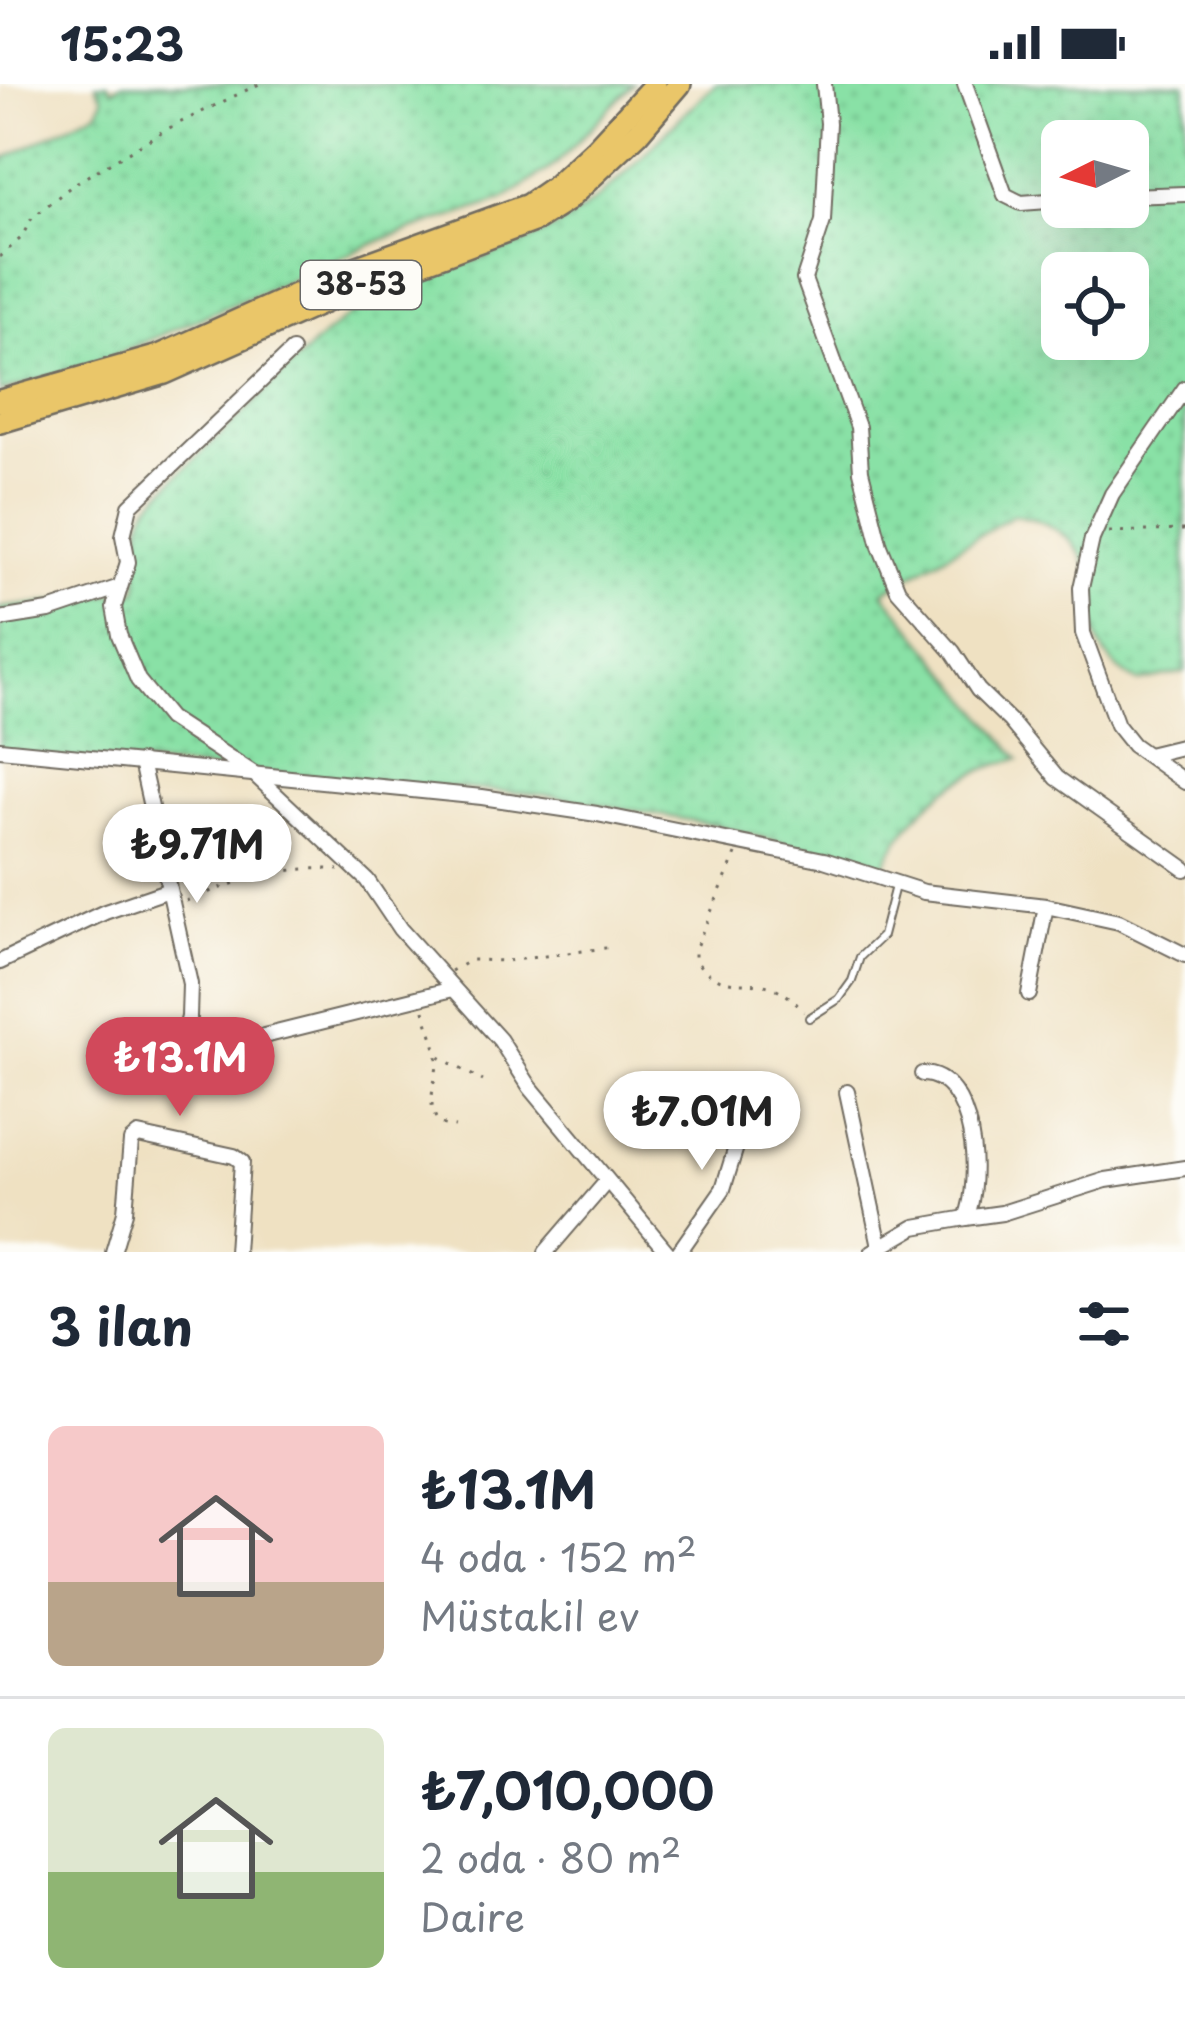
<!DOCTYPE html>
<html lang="tr">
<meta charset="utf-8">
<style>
body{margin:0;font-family:"Playpen Sans",sans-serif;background:#f6f6f7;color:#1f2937;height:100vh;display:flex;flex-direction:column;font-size:45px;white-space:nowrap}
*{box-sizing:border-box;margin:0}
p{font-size:39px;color:#747a83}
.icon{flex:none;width:66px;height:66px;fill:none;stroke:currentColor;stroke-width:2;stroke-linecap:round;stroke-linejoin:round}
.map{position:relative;height:1168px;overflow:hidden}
.panel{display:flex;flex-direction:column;background:#fff;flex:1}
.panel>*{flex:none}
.needle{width:78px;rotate:265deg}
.fabs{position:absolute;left:1041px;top:36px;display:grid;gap:24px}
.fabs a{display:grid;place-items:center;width:108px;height:108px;border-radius:18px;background:#fff;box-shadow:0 12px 48px #0002;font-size:60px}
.price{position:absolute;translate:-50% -102px;padding:0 27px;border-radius:42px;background:#fff;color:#222;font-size:39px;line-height:78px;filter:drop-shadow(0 3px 6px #0008)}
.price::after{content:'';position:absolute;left:50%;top:72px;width:36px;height:27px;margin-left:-18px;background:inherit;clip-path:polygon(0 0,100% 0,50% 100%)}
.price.current{background:#d1495b;color:#fff}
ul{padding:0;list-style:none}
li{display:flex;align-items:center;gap:36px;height:300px;padding:0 48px}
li+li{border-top:3px solid #e0e1e3}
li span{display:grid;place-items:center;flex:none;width:336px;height:240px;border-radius:18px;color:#555}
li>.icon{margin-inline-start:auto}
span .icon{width:144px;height:144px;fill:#fffc;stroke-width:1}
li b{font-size:51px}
h2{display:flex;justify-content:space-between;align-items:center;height:144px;padding:0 48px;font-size:51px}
.status{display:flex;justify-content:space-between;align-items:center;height:84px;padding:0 60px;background:#fff;direction:ltr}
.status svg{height:33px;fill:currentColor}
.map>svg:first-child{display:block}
</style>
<div class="status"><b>15:23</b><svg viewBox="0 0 49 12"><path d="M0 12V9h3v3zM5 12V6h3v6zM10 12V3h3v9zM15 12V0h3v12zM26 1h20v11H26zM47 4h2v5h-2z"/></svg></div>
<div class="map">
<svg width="1185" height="1168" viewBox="0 0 1185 1168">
<defs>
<pattern id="green-dots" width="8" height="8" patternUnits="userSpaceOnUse" patternTransform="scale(3)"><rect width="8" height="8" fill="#89e1a6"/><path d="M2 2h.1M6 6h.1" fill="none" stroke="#76c18f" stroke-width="1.8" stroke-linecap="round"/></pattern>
</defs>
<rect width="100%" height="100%" fill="#fdfcf7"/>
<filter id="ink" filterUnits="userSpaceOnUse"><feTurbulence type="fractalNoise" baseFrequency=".00833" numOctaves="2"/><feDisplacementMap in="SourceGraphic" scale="24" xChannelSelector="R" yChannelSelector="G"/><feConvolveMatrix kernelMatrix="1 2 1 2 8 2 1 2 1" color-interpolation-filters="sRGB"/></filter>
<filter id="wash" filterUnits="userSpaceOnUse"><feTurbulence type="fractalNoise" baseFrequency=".004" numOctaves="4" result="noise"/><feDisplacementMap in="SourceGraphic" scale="48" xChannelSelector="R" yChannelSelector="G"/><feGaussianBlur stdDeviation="2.7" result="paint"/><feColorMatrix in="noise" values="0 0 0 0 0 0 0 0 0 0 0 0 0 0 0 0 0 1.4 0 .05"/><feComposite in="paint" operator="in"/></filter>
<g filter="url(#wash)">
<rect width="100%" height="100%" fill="#efe1c2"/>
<!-- green -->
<g fill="url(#green-dots)" stroke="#5a8668" stroke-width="3" fill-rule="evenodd">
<path d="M96,0h12l4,6 11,-6h510l-78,81 -52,35 -119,39 -279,120 -105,33v-231l98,-50 5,-13z"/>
<path d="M716,0h469v588l-47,10c-26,-13 -45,-37 -45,-68 0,-10 2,-18 0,-28 -7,-41 -40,-67 -80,-71l-130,77 136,167c-64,13 -110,52 -137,111l-166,-45 -169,-30 -547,-42v-145l137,-17c3,-27 -1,-59 10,-83 29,-34 65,-64 98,-96 44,-42 82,-88 138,-117 62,-31 126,-37 185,-75 57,-37 97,-92 148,-136zM1062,57h66v66h-66zM1062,189h66v66h-66z"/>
</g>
</g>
<g filter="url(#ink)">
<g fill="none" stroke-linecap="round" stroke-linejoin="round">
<!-- service casing -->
<g stroke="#706b60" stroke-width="10">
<path id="service" d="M809,934l30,-19 13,-18 8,-24 22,-21 13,-50"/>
</g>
<!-- minor casing -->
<g stroke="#706b60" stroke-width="18">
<g id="minor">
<path d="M824,0l4,39 -5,98 -19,58 54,148 3,44 19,75 18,44 55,62 25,38 32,31 47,57 128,91"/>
<path d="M965,0l40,111 16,8 41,-3"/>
<path d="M1128,112l57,-2"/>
<path d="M292,267l-162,155 -7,30 5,26 -14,45 5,28 19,45 31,38 84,55 114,107 33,49 100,111 30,47 137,165"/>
<path d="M1185,304l-73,106 -20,45 -11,49 2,45 34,92 16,20 52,37"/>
<path d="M0,535l49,-8 68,-23"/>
<path d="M0,665l482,48 115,17 227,46 100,32 122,14 73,16 66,33"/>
<path d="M1148,671l37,-9"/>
<path d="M141,678l49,222 -1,33 -8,32"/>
<path d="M0,878l105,-50 64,-22"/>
<path d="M1029,910l17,-88"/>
<path d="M264,952l189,-47"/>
<path d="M847,1008l33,154"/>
<path d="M966,1134l36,-5 104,-33 79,-12"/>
<path d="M113,1168l12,-40 6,-71 7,-6 96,21 8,6 -6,90"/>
<path d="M546,1168l61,-71"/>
<path d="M679,1168l44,-63 26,-84"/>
<path d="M872,1168l43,-25 51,-9c16,-38 10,-143 -44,-144"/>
</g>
</g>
<!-- primary casing -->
<g stroke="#706b60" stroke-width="26">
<g id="primary">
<path d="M0,317l159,-45 196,-88 173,-63 26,-18 42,-39 59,-64"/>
<path d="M0,338l165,-49 197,-88 174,-65 30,-19 72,-68 42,-49"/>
</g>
</g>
<!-- path -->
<g stroke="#706b60" stroke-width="3" stroke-dasharray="3 9" stroke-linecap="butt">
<path d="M0,173l21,-19 11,-20 42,-34 91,-54 94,-46"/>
<path d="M1109,448l76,-2"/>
<path d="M736,770l-41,95v11c28,35 49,16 79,28 13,5 21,14 30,24"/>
<path d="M186,817c51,-20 97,-37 153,-31"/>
<path d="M451,887l20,-11 36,1 106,-14"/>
<path d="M424,926c3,15 13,33 13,48 1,24 -14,45 3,66l15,3"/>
<path d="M439,973l44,24"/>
</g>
<!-- service -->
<use href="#service" stroke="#fff" stroke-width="6"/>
<!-- minor -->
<use href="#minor" stroke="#fff" stroke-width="14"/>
<!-- primary -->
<use href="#primary" stroke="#eac669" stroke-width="21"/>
</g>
</g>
<g text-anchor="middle" stroke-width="9" stroke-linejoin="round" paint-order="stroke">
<!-- shield labels -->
<rect fill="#fdfcf7" stroke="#6a6a68" stroke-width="3" x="301" y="177" width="120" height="48" rx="9"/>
<g font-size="30" font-weight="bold" fill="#2b2b2b">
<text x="361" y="211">38-53</text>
</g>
</g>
</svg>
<div class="fabs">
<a><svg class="needle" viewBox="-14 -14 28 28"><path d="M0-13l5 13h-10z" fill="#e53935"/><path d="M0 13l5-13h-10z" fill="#747a83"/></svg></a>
<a><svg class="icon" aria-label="locate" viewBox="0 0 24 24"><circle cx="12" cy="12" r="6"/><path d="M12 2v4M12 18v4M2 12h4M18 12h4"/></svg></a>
</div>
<b class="price" style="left:197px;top:822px">₺9.71M</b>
<b class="price current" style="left:180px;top:1035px">₺13.1M</b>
<b class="price" style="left:702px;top:1089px">₺7.01M</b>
</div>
<section class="panel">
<h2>3 ilan<svg class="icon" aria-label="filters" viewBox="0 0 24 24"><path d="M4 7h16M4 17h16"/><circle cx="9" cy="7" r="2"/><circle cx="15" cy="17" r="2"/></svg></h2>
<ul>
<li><span style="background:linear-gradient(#f6c9c9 65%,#b9a48a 0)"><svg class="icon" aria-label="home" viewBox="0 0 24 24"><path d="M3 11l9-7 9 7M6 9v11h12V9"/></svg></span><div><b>₺13.1M</b><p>4 oda · 152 m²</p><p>Müstakil ev</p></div></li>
<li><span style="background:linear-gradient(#dfe7d0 60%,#8fb573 0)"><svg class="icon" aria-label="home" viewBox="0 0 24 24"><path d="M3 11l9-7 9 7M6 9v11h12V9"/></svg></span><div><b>₺7,010,000</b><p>2 oda · 80 m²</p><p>Daire</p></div></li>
</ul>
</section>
